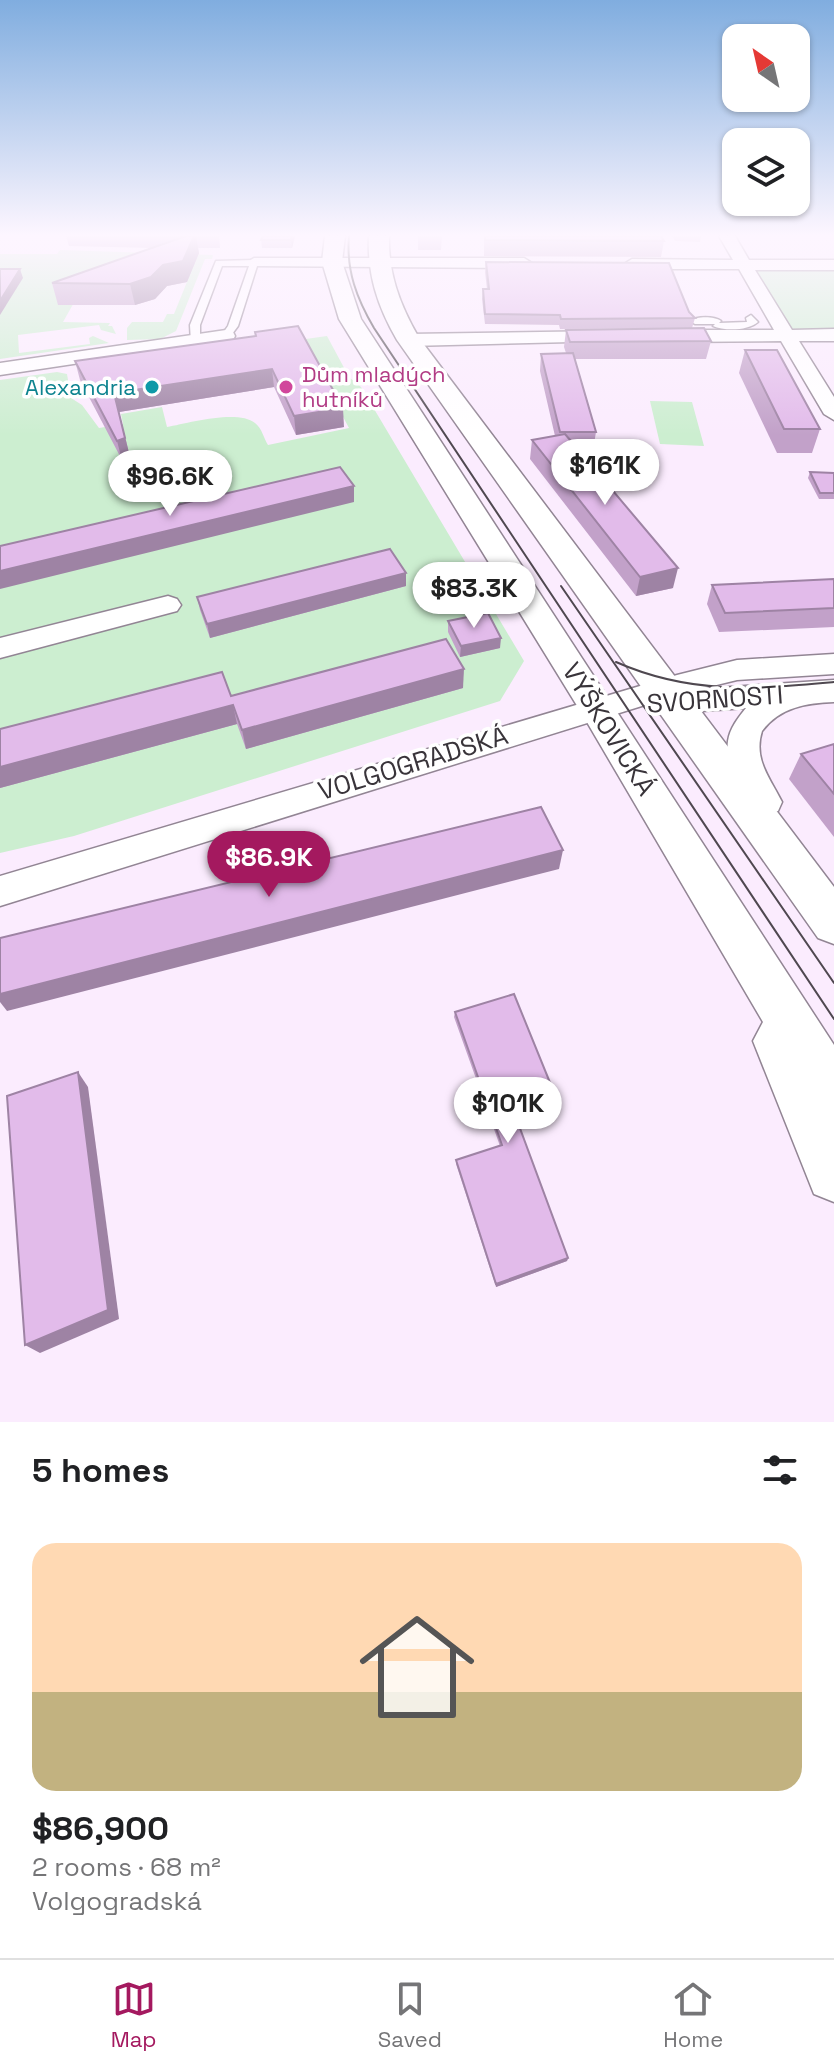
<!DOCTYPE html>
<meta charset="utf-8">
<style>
body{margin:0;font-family:"Space Grotesk",sans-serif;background:#f6f6f6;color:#202124;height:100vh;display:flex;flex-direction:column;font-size:30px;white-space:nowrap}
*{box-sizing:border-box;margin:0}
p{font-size:26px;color:#757577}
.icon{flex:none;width:44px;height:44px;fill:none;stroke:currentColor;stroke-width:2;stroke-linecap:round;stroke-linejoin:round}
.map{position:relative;height:1422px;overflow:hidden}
.panel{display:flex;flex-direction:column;background:#fff;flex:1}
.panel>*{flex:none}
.needle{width:52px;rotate:326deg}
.buttons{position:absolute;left:722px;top:24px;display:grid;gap:16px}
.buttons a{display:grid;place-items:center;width:88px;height:88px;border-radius:16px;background:#fff;box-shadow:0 2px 6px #0004;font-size:40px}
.price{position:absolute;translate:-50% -68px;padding:0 18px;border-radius:28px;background:#fff;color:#222;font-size:26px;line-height:52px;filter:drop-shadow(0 2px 4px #0008)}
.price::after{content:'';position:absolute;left:50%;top:48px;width:24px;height:18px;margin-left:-12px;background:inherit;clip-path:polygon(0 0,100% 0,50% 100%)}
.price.active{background:#a4195f;color:#fff}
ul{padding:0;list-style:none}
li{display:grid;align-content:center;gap:16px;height:424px;padding:0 32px}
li+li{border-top:2px solid #e0e0e0}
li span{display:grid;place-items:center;height:248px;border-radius:24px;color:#555}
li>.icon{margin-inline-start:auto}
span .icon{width:144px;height:144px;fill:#fffc;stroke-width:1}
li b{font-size:34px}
h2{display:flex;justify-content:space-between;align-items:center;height:96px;padding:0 32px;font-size:34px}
.dock{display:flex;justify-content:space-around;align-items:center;height:112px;border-top:2px solid #e0e0e0;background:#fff;font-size:22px;color:#757577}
.dock a{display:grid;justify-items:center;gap:4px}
.dock .active{color:#a4195f}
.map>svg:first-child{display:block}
</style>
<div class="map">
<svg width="834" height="1422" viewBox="0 0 834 1422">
<rect width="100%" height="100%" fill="#fbecfe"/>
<!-- green -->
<g fill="#cceed0">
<path d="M60,250l153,5 -1,4h-7l-29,72 -16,8 -33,1v-12l5,-6h31l4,-8h7l15,-37 -100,-1 -26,46 47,1 -2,3h4l4,8 -15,-4 -2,-5 -81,10 1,18 71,-9 -1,-6 4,-2 16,7 -109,16v-105h57z"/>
<path d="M744,265h90v70h-49z"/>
<path d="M327,336l22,41 12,10 163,274 -24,40 -426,135 -74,17v-473l57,-8 10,2 4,24 11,7 17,23 24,-4 -2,-10 41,-7 5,20c21,-4 71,-18 88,-4 7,5 9,16 13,22l81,-17 -32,-60 -40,-25z"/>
<path d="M650,401l42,1 12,44 -44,-2z"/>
</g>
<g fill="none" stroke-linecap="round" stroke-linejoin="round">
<!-- service casing -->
<g stroke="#928594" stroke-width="3">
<g id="service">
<path d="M216,261l38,-1 4,3 -20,63 -9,12 -8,-2 7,-10 21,-60h-27l-22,59v16l-9,2 -1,-18z"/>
<path d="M751,315l7,7c-10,9 -34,9 -45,4l2,-2h-20l-5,-3c7,-5 24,-5 31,0l-2,2 28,-1 -1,-4z"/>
</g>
</g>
<!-- minor casing -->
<g stroke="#928594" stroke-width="3">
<g id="minor">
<path d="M719,236h16l14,24h85v10h-79l37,60 42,-1v12h-35l35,56v23l-10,-6 -43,-73 -114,1 -9,-6 9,-6h107l-35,-61h-107l-8,-5 8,-5 101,1z"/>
<path d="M254,258h270l8,5 -8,5 -276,-2 -2,-3z"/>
<path d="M226,330l7,2 2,4 -2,4 -233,35v-12z"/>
<path d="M607,331l7,2 2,4 -2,4 -205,5 -9,-6 9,-6z"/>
<path d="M168,596l9,3 4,6 -4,6 -177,47v-20z"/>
<path d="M834,654v20l-97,6 -37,9 134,-9v22c-27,1 -54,5 -72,29 -9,28 8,47 20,71l-4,9c-9,3 -17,6 -24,0 -14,-12 -29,-53 -26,-70 2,-13 10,-23 18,-33l-87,6 -11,-3 -3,-6 -645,201v-30l677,-201 60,-15z"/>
</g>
</g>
<!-- tertiary casing -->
<g stroke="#928594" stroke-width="3">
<g id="tertiary">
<path d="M325,236h20l-3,26 19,57 473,726v157l-20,-8 -61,-153 10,-19 -179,-305 -245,-398 -17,-57z"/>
<path d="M369,236h20c-1,38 11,69 30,102l415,549v57l-16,-6 -421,-598c-19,-33 -30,-65 -28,-104z"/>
</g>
</g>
<!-- service -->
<use href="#service" fill="#fff" fill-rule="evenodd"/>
<!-- minor -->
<use href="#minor" fill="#fff" fill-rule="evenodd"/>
<!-- tertiary -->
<use href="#tertiary" fill="#fff" fill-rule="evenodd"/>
<!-- tram -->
<g stroke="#4f4850" stroke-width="2">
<path d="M349,236c-3,35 8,63 25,92l460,691"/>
<path d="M561,586l273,397"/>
<path d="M616,662c75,33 139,27 218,20"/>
</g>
</g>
<!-- wall -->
<g fill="#c2a1c9">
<path d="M66,236h153l1,12h-22l1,5 -12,29 -20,4 -12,13 -20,6h-77l-6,-22 101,-35 -84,-2z"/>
<path d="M295,236l-3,12h-30l-1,-8z"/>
<path d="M418,236h24l-1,14h-23z"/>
<path d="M484,236h177l3,5 -3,16 -177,-1z"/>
<path d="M672,236h29l-1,6 -25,-1z"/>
<path d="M486,262l203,50 6,6 -3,10 -132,1 -1,-4 -74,-1 -3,-25 1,-10h4l-2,-17z"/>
<path d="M566,330l145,11 -5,18h-131l21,73 -3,18h-15l95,138 -37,8 -106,-137 2,-19 23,-4 -15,-65 1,-17 25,-1 -2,-6z"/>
<path d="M255,332l89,95 -48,8 -22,-48 -155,25 11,45 -8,3 -42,-80 -5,-19 180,-25z"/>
<path d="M745,350l75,79 -8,24h-35l-38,-80z"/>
<path d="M810,472l24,1v26h-15l-11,-21z"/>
<path d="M834,579v48l-115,5 -12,-28 5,-19z"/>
<path d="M406,586l-196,52 -10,-28 -3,-13z"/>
<path d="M448,621l52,27 -40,9 -12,-25z"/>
<path d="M463,688l-217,61 -9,-25 -237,64v-59l231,-33z"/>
<path d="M834,744v93l-45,-58 12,-25z"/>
<path d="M455,1012l97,83 -40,13 56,150 -1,3 -71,26 -40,-123v-4l44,-14 -46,-129z"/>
</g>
<!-- shaded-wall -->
<g fill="#9e83a4">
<path d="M194,236h2l3,17 -12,29 -20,4 -12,13 -20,6 -5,-21z"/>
<path d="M292,236h3l-3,12 -1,-8z"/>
<path d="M20,269l3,9 -23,37v-14z"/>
<path d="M272,369l2,18 -155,25 11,45 -8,3 -5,-19 -3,-48z"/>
<path d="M343,408l1,19 -48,8 -2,-19z"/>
<path d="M354,486v16l-354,87v-18z"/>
<path d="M678,568l-5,20 -37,8 4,-19z"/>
<path d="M406,573v13l-196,52 -3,-14z"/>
<path d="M501,638l-1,10 -40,9 1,-11z"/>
<path d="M464,669l-1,19 -217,61 -4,-19z"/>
<path d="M233,705l4,19 -237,64v-21z"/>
<path d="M563,850l-4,19 -552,142 -7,-9v-8z"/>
<path d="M78,1072l10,15 31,232 -79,34 -15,-8z"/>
<path d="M553,1090l-1,5 -42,13 1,-4z"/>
<path d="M568,1258l-1,3 -71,26v-3z"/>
</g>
<!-- building -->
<g fill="#e2bbea" stroke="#9e83a4" stroke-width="2">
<path d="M186,236h8l-11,25 -20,4 -12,12 -21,7 -78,-1z"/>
<path d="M263,236h29l-1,4h-30z"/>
<path d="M485,236h176l3,5 -179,-1z"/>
<path d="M486,262l183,1 20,49 6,6 -134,1 -1,-4 -75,-1 -2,-25h6z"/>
<path d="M0,269h20l-20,32z"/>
<path d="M298,326l45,82 -49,8 -22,-47 -158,24 11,45 -8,3 -42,-80 181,-25 -1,-4z"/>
<path d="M704,328l7,13 -141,1 -4,-12z"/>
<path d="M745,350h32l43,79h-36z"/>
<path d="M573,353l23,79h-36l-19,-78z"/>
<path d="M565,434l113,134 -38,9 -108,-137z"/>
<path d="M340,467l14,19 -354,85v-25z"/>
<path d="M810,472l24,1v20h-14z"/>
<path d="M390,549l16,24 -199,51 -10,-27z"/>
<path d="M834,579v29l-109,5 -13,-28z"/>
<path d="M488,613l13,25 -40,8 -13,-25z"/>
<path d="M446,639l18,30 -222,61 -9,-25 -233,62v-38l222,-57 9,24z"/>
<path d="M834,744v50l-33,-40z"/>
<path d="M541,807l22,43 -563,144v-56z"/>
<path d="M514,994l39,96 -42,14 57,154 -72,26 -40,-124 46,-15 -47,-133z"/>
<path d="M78,1072l30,238 -83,35 -18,-249z"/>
</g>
<!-- sky -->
<linearGradient id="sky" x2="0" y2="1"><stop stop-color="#80addf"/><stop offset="0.54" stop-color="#fdf6ff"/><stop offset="1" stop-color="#fdf6ff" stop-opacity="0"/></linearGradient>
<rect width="834" height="435" fill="url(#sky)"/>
<!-- markers -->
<circle fill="#0f9aa8" stroke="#fff" stroke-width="3" cx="152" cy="387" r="8"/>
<circle fill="#d1479c" stroke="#fff" stroke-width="3" cx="286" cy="387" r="8"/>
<g text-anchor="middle" stroke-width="7" stroke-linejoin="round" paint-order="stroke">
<!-- far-hotel labels -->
<g font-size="22" fill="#b23c85" stroke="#fff" text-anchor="start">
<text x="302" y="382">Dům mladých<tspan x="302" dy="25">hutníků</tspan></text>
</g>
<!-- far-culture labels -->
<g font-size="22" fill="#0d838f" stroke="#fff" text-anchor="end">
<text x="136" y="395">Alexandria</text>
</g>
<!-- street labels -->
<g font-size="26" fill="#39343a" stroke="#fff">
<text transform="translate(715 699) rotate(-4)" y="9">SVORNOSTI</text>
<text transform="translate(609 729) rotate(58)" y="9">VÝŠKOVICKÁ</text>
<text transform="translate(413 763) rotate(-17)" y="9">VOLGOGRADSKÁ</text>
</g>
</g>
</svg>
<div class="buttons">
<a><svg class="needle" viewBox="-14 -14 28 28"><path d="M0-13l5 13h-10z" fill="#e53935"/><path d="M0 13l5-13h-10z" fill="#757577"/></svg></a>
<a><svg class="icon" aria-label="layers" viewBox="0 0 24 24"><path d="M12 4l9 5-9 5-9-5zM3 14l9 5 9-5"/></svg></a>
</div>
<b class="price" style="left:605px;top:507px">$161K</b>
<b class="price" style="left:170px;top:518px">$96.6K</b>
<b class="price" style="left:474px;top:630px">$83.3K</b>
<b class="price active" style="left:269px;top:899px">$86.9K</b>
<b class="price" style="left:508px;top:1145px">$101K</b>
</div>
<section class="panel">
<h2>5 homes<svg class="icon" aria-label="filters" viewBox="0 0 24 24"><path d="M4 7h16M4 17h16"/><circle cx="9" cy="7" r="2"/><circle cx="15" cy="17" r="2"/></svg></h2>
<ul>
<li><span style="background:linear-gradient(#ffd9b3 60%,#c2b280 0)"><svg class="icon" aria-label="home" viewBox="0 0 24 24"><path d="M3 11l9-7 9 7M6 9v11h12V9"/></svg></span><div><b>$86,900</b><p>2 rooms · 68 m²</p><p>Volgogradská</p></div></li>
</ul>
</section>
<nav class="dock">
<a class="active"><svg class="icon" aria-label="map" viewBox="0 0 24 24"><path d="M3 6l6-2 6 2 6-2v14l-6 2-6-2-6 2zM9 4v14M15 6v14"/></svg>Map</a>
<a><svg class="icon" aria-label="saved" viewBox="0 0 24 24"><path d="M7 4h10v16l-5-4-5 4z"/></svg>Saved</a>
<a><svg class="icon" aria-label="home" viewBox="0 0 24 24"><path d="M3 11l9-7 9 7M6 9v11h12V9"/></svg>Home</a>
</nav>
